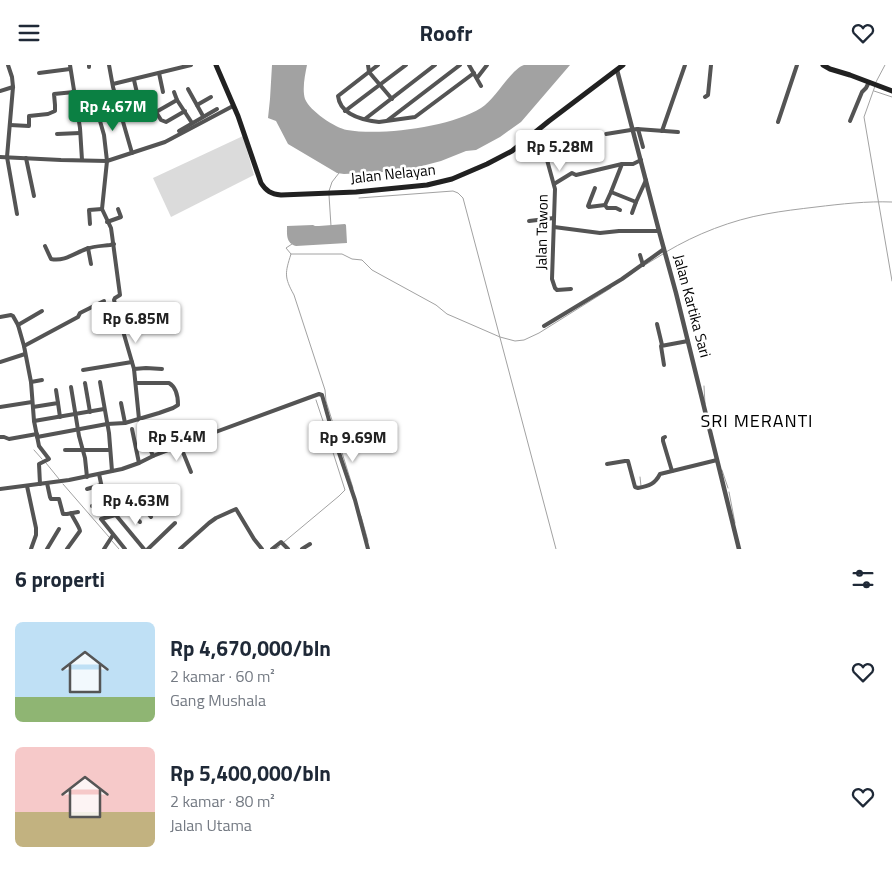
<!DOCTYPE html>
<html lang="id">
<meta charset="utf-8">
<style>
body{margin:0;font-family:"Titillium Web",sans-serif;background:#f2f2f3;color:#1f2937;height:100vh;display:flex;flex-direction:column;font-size:19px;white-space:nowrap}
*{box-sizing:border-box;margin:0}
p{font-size:16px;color:#747a83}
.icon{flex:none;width:28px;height:28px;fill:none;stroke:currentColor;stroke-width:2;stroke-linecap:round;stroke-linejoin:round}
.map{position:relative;height:484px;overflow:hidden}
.panel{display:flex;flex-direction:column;background:#fff;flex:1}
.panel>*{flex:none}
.price{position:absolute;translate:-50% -42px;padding:0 11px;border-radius:5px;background:#fff;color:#222;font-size:16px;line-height:32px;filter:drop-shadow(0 1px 2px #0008)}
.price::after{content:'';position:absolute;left:50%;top:30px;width:15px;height:11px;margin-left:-8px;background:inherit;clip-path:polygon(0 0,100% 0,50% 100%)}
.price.selected{background:#0b8043;color:#fff}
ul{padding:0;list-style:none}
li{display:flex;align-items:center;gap:15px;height:125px;padding:0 15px}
li span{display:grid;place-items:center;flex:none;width:140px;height:100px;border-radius:8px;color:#555}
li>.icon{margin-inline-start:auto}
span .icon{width:60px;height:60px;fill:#fffc;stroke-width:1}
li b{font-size:21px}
h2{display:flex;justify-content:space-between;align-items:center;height:60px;padding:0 15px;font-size:21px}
header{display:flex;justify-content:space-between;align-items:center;height:65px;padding:0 15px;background:#fff;font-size:22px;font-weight:700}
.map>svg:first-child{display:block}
</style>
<header><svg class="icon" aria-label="menu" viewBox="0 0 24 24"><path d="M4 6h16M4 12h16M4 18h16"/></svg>Roofr<svg class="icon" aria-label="heart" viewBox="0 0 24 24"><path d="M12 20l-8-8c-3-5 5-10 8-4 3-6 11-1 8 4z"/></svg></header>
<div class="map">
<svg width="892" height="484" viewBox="0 0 892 484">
<rect width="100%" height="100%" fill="#fff"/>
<!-- green -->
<path fill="#dbdbdb" d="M243,71l11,39 -83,42 -18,-39z"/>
<!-- water -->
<g fill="#a2a2a2">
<path d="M272,0h35c-2,10 -5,24 -2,34 5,12 30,29 42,31 35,6 104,-3 134,-22 14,-8 30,-39 43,-43 3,0 8,0 11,0 12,0 23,0 35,0l-49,57 -21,15 -24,13 -10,1 -25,10 -38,10 -59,3 -7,-1 -49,-29 -12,-23 -8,-3 2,-19z"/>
<path d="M345,159l1,1 1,18 -51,3c-10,-3 -9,-11 -9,-20l26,-1 2,1h4z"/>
</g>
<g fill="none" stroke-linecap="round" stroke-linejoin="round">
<!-- stream -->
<g stroke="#a2a2a2" stroke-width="1">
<path d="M876,17l9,-17"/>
<path d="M875,21l-11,31 28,164"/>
<path d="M874,26l18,6"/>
<path d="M329,126l3,-9 7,-9"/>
<path d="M329,130l2,31"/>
<path d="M359,133l94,-7 5,2 5,5 93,351"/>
<path d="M292,179l-6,4 5,6c-6,19 -7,23 3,41l31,95 1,11 27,87"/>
<path d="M666,187c30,-18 66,-32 100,-38 16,-3 33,-5 50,-7 25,-3 51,-6 76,-5"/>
<path d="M291,189h51l10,5 10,1 10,10 64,35 11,9 7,3 46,20 15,4 9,-1 15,-7 72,-45"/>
<path d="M645,200l18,-11"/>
<path d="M704,321l1,18"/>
<path d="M316,335l13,39"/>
<path d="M34,385l8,9"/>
<path d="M46,398l13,16"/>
<path d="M722,405l6,18"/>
<path d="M640,412l1,9"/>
<path d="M63,419l46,53"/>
<path d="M729,427l6,31"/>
<path d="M361,451l7,25"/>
<path d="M112,476l7,8"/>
<path d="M284,477l55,-46 6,-6 -15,-47"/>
<path d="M276,484l3,-2"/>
</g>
<!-- minor -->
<g stroke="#545454" stroke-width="4">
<path d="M8,0l4,12 1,10 -6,70 10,57"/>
<path d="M70,0l10,63 2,32"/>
<path d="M89,0v2"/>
<path d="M109,0l4,22 19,66"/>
<path d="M368,0l1,7 23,27"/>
<path d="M378,0l-40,31c2,18 24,24 41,26l36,-5 59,-44"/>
<path d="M469,0l12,21"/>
<path d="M39,8l31,-4"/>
<path d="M159,8l4,19"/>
<path d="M477,13l10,-13"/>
<path d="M113,19l78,-19"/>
<path d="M188,24l15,27"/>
<path d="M0,26l13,-4"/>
<path d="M174,27l3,8"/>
<path d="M133,30l4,-2 -3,-13"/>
<path d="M705,32l3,-2 3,-30"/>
<path d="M107,40l-11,2 8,28 3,26 -5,48 9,19 1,7 8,60 -5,3 -1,2 20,69 5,50 5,15 9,22"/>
<path d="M197,40l14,-8"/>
<path d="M185,46l-19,11 -5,-2 -5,-8 21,-12 15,23"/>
<path d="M345,46l61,-46"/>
<path d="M365,54l70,-54"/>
<path d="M388,55l72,-55"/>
<path d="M850,56l12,-29 4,-4 3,-6"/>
<path d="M778,57l19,-57"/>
<path d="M10,60l19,1v-10l19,-2 7,-3v-6l-1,-11 20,-2"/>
<path d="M638,64l5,18"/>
<path d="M179,66l38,-22"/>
<path d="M662,66l23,-66"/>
<path d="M57,69l23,-1"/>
<path d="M534,69l13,26 8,29 -3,90 3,9 2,2 14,-1"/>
<path d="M606,69l31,-5 41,3"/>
<path d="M0,92l61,3 46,1 58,-19 68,-36"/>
<path d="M26,93l8,38"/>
<path d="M548,96l12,-7h3"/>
<path d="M622,99l-11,28 25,10 10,-22"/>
<path d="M554,119l18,-11 4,2 46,-11h11l8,-4"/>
<path d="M595,123l-7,18 1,1 16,-2 6,-13"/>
<path d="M605,140l2,3h9l4,2"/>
<path d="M632,148l4,-11"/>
<path d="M529,156l25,-3"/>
<path d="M107,157l14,-5 -3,-8"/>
<path d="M90,159l-1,-14 13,-1"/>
<path d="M554,162l46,6 19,-2h40"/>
<path d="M45,181l6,13c13,3 24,-6 35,-10 8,-3 16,-3 24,-4l4,-1"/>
<path d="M88,183l3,16"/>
<path d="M640,190l3,10"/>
<path d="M0,252l11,-2 2,1 5,9 6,21"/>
<path d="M657,259l5,21"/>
<path d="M18,260l24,-14"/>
<path d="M544,261l78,-47 42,-30"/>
<path d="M0,297l25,-8"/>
<path d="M664,300l-3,-19 27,-5"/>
<path d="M134,304l12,-1 16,1"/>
<path d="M83,305l49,-8"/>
<path d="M31,317l11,-2"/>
<path d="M100,317l9,51 3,38"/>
<path d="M85,318l5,29"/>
<path d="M71,322l8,49 6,22 2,19"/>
<path d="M58,338l2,14"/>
<path d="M121,338l4,20"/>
<path d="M0,342l32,-5"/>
<path d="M33,342l25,-4 -2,-13"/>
<path d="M34,356l70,-12"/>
<path d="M132,364l7,34"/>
<path d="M0,372h4l5,2 28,-5"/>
<path d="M37,372l70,-13 18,-1 34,-10 14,-5 5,-3c0,-8 -2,-18 -9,-22h-33"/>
<path d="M665,372l-2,1v3l9,30"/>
<path d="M180,380l11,27"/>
<path d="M65,385h45"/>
<path d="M607,399l18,-3h3l7,26 3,1c11,-2 17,-4 22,-14l57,-14"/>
<path d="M99,409l6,28"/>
<path d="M47,418l3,14 1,2h8l4,15h4l11,-2"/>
<path d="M40,419l-1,-20 10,-5 -10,-13 -5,-25 -3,-39 -7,-36 54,-29 2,-4 24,-12"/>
<path d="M27,421l9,42v7l-5,14"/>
<path d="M0,424l69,-9 53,-11 17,-6 14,-7 49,-19 117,-43 3,1 12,43 21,62 13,49"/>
<path d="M87,424l14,-4"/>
<path d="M92,441l60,-16"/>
<path d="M143,442l8,10"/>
<path d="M129,446l11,11"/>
<path d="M115,449l29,35"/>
<path d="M47,484l12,-20"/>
<path d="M67,484l13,-18c0,-3 -7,-13 -9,-18"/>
<path d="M104,484l9,-14"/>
<path d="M125,484l-24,-30 51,-14 5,1 4,7"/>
<path d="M148,484l27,-26"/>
<path d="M180,484l29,-26 7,-5 20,-9 18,30 8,10"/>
<path d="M272,484l9,-7 7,7"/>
<path d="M302,484l8,-5"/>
</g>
<!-- tertiary -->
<path stroke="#545454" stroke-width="4.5" d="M617,5l42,161 17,62 63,256"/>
<!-- secondary -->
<g stroke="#212121" stroke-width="5">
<path d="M216,0l22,51 23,67c5,8 10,11 20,12l75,-3 71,-7 25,-6 35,-15 25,-13 37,-30 74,-56"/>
<path d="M823,0l7,4 20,6 42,16"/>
</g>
</g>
<g text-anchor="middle" stroke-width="5" stroke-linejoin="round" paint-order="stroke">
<!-- street labels -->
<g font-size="15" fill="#000" stroke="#fff">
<text transform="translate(393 109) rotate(-6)" y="5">Jalan Nelayan</text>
<text transform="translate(542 167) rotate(-89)" y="5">Jalan Tawon</text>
<text transform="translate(692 241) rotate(75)" y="5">Jalan Kartika Sari</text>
</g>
<!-- quarter labels -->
<g font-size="18" letter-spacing="1" fill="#000" stroke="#fff">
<text x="757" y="362">SRI MERANTI</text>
</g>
</g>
</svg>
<b class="price selected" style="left:113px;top:67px">Rp 4.67M</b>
<b class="price" style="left:560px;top:107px">Rp 5.28M</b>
<b class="price" style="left:136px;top:279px">Rp 6.85M</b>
<b class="price" style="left:177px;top:397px">Rp 5.4M</b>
<b class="price" style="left:353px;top:398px">Rp 9.69M</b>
<b class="price" style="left:136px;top:461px">Rp 4.63M</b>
</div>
<section class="panel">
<h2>6 properti<svg class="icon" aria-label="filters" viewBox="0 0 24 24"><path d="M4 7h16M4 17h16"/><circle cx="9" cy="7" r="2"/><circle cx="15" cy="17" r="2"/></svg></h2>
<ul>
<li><span style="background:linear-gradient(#bfe0f5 75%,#8fb573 0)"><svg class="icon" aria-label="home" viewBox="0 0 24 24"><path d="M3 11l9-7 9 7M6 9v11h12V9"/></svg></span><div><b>Rp 4,670,000/bln</b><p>2 kamar · 60 m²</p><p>Gang Mushala</p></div><svg class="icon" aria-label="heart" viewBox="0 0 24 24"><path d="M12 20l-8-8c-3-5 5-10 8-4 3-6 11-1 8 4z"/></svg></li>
<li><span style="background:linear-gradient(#f6c9c9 65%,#c2b280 0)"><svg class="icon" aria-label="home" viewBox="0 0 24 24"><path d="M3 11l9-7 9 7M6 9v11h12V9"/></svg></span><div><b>Rp 5,400,000/bln</b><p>2 kamar · 80 m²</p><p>Jalan Utama</p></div><svg class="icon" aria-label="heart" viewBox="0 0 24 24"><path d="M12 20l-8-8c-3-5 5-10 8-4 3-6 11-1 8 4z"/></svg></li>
</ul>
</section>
